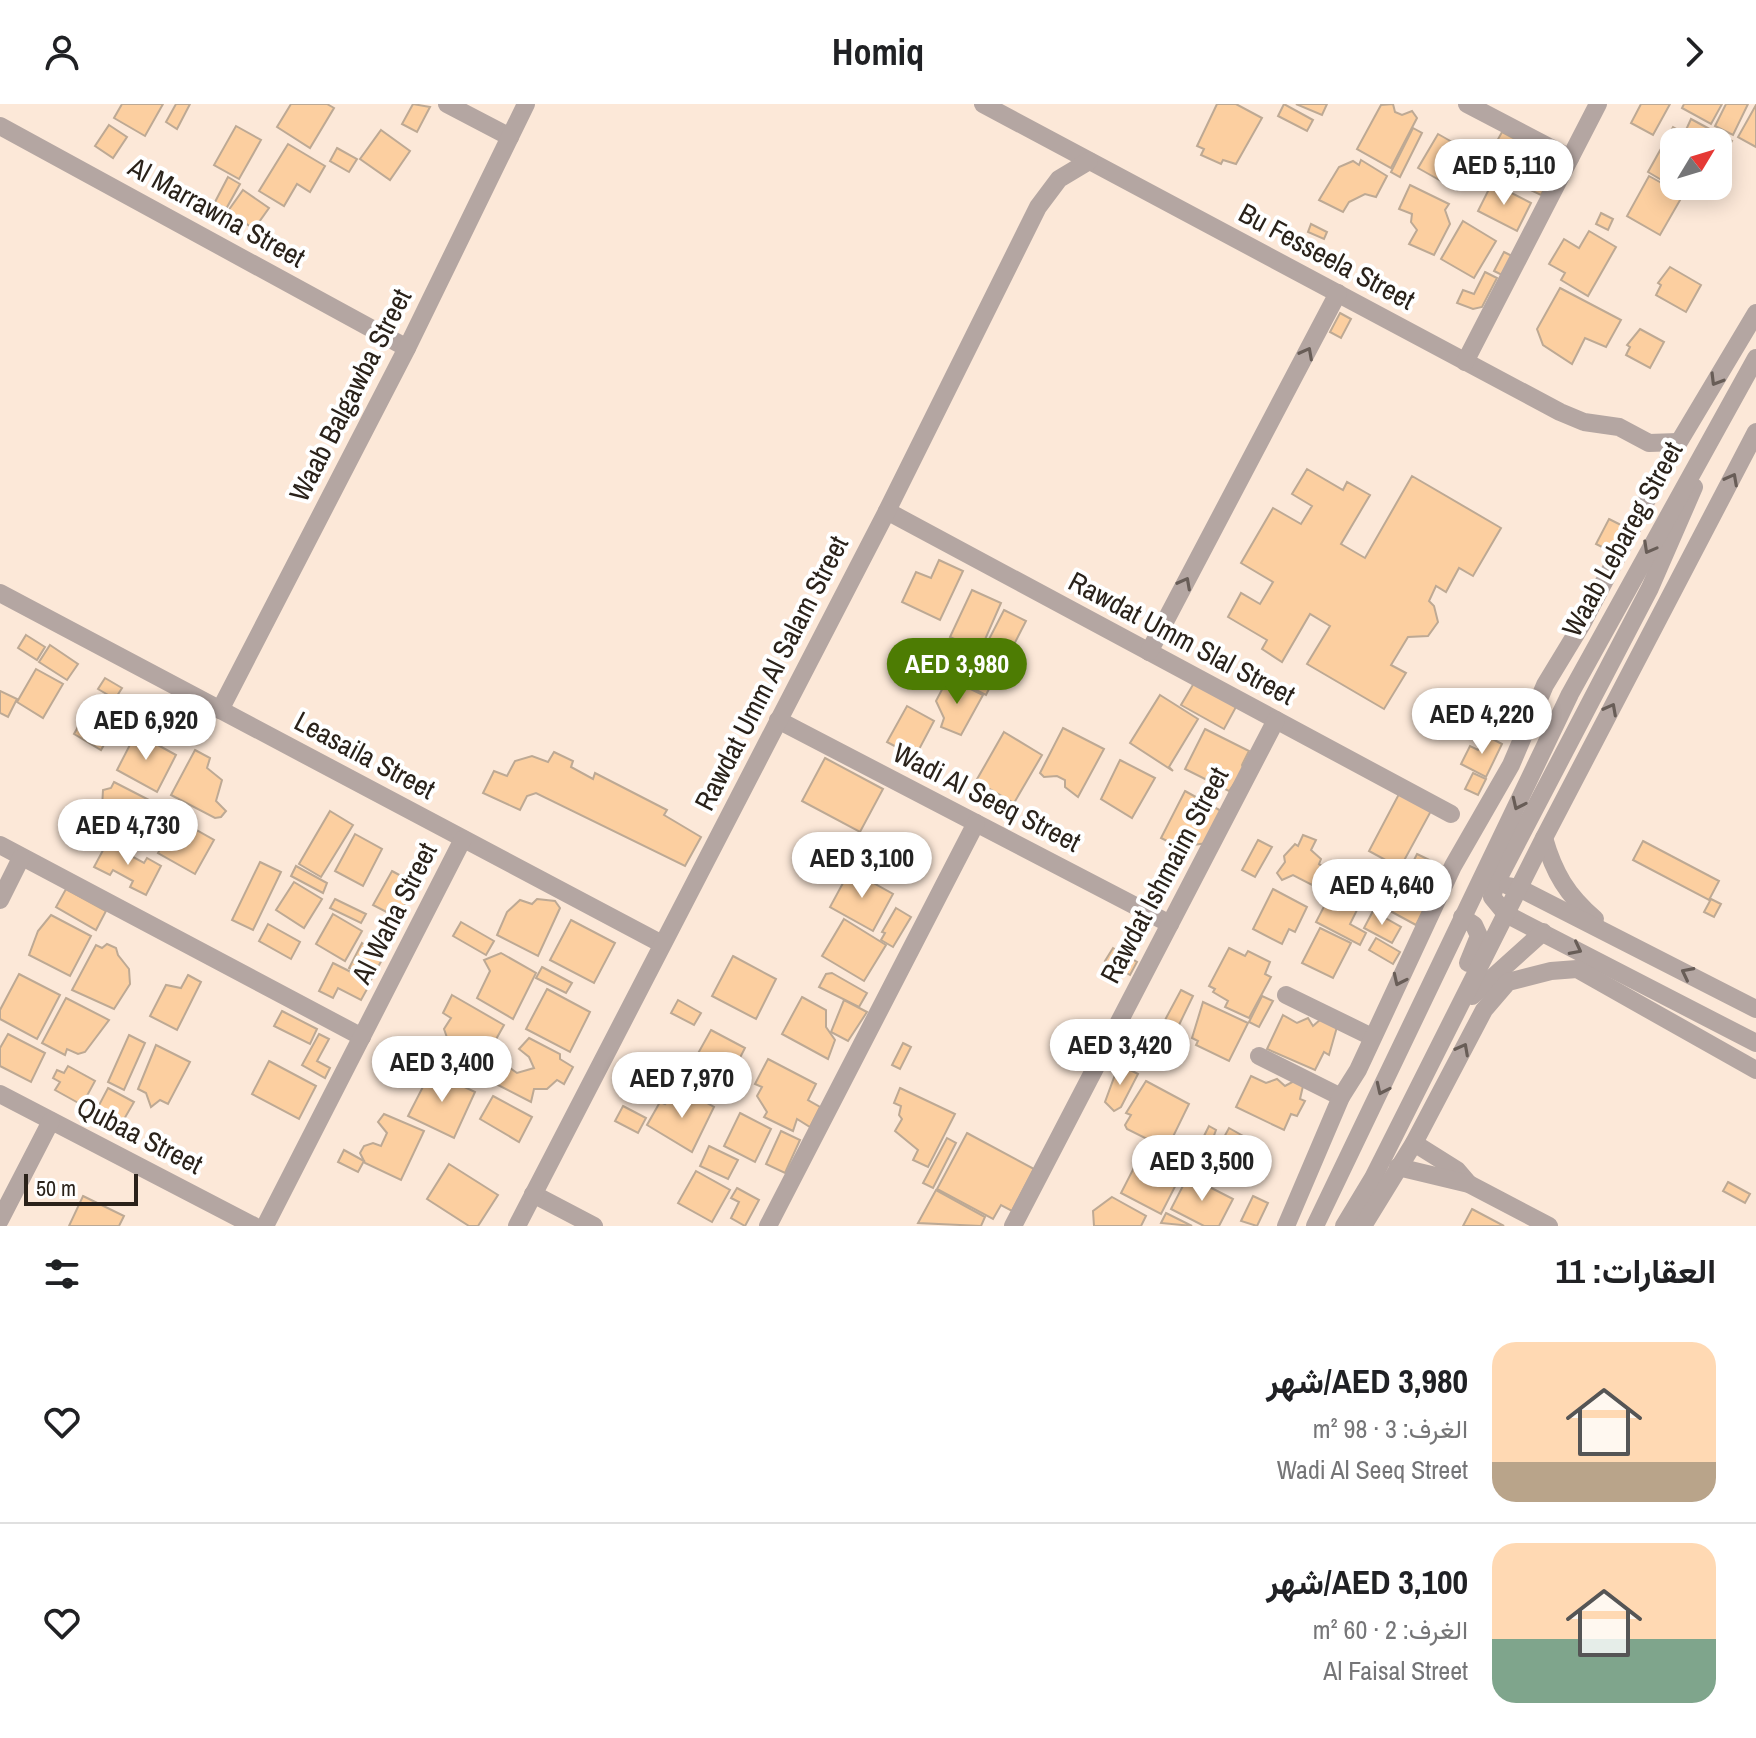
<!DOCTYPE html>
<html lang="ar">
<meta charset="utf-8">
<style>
body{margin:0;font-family:"Archivo Narrow",Vazirmatn,sans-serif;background:#f6f6f6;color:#202124;direction:rtl;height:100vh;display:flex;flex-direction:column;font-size:30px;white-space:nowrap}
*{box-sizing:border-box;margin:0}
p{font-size:26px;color:#757577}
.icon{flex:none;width:44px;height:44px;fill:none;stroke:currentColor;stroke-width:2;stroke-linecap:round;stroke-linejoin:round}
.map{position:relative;height:1122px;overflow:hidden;direction:ltr}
.details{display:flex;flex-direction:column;background:#fff;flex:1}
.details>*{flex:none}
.needle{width:52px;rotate:52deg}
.buttons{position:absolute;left:1660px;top:24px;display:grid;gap:16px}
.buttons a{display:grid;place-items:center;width:72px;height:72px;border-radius:16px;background:#fff;box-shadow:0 4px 20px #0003;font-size:40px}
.scale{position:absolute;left:24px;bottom:20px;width:114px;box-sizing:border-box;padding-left:8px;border:4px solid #2a221a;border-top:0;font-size:22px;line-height:28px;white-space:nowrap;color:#2a221a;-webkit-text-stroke:6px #fff;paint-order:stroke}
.price{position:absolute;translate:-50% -68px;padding:0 18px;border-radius:28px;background:#fff;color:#222;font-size:26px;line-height:52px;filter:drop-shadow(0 2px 4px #0008)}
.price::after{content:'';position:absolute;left:50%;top:48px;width:24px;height:18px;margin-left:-12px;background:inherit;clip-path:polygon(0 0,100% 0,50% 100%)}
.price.current{background:#4d7c03;color:#fff}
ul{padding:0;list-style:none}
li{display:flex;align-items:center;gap:24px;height:200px;padding:0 40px}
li+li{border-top:2px solid #e0e0e0}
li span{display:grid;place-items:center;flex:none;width:224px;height:160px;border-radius:24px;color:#555}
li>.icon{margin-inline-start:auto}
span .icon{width:96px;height:96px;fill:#fffc;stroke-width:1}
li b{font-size:34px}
h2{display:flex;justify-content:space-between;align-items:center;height:96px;padding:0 40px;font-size:34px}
header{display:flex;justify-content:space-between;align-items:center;height:104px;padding:0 40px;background:#fff;font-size:36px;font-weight:700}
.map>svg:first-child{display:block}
</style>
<header><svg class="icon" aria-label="forward" viewBox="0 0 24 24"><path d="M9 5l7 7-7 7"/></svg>Homiq<svg class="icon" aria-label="person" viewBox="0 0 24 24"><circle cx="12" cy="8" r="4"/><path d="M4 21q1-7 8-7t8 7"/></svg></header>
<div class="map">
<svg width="1756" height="1122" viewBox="0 0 1756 1122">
<rect width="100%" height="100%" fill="#fce8d8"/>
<!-- building -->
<g fill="#fccfa0" stroke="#bda994" stroke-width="2">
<path d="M122,0h41l-18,32 -31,-18z"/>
<path d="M176,0h14l-13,25 -11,-7z"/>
<path d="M291,0h36l7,4 -24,40 -33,-21z"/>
<path d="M413,0l17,3 -13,25 -15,-8z"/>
<path d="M1217,0h19l26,14 -26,46 -13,-4 -2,4 -20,-9 3,-6 -7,-3z"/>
<path d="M1284,0l29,16 -6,11 -29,-15z"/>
<path d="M1296,0h31l-5,11z"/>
<path d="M1393,0l2,8 7,3 10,-4 5,7 -26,50 -34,-19 24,-44z"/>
<path d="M1641,0h29l-17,31 -22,-12z"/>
<path d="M1684,0h38l-11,20 -29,-16z"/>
<path d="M1726,0h22l-15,31 -18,-9z"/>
<path d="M1756,1v42l-18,-10z"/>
<path d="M1691,15l41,22 -7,12 -7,-3v-8h-14l-19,-10z"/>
<path d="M109,21l18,12 -14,21 -18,-12z"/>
<path d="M236,22l25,14 -22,39 -25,-14z"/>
<path d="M1673,23l27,15h-26v44h18l-5,9 -39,-23z"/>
<path d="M1413,24l9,5 -22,44 -9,-5z"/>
<path d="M381,26l29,21 -20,29 -30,-21z"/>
<path d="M1502,28l26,14 -10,18 -26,-14z"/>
<path d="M1438,30l39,22 -20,34 -39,-22z"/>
<path d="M288,40l37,22 -15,26 -13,-8 -13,22 -25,-15z"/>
<path d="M1533,42l15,8 -11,19 -15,-9z"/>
<path d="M337,44l20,11 -8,13 -19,-11z"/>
<path d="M1489,47l12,7 -12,22 -12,-7z"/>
<path d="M1361,56l26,16 -11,21 -11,-3 -16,8 -6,10 -24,-12 20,-33 14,-6 6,4z"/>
<path d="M1514,61l34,17 -7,13 -34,-16z"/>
<path d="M1649,72l34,19 -23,40 -33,-19z"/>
<path d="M228,73l12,7 -14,25 -11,-7z"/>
<path d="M1492,79l39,20 -14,28 -39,-20z"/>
<path d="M1410,81l39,19 -4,6 5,14 -16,31 -25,-11 8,-14 -6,-8 1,-8 -13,-5z"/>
<path d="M243,86l26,18 -15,21 -26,-18z"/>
<path d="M1601,109l12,6 -5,11 -12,-6z"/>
<path d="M1463,117l33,20 -22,37 -33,-19z"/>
<path d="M1311,120l16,8 -3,7 -16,-7z"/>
<path d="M1589,127l27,16 -28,49 -27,-16 4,-7 -16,-9 15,-25 15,9z"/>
<path d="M1504,148l8,4 -10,19 -8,-4z"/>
<path d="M1670,163l31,18 -15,27 -30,-17 5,-10 -3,-2z"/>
<path d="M1485,168l12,6 -15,29 -9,2 -16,-6 6,-13 11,4z"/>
<path d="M1560,184l61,32 -15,27 -21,-9 -13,26 -29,-19 -6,-16z"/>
<path d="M1340,209l11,6 -10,19 -11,-6z"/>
<path d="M1640,225l24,13 -14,26 -24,-13 4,-8 -3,-2z"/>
<path d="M1307,365l36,21 4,-8 23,13 -29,49 24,14 47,-82 89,52 -28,48 -14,-8 -13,24 -10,-6 -7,15 5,5 4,16 -10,14 -20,1 -17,28 15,8 -22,36 -77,-45 23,-38 -20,-12 -28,48 -20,-13 5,-9 -39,-23 13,-24 19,11 13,-22 -32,-19 32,-55 28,16 11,-18 -20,-12z"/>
<path d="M1609,415l14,7 -13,25 -14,-7z"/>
<path d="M939,456l24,11 -23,49 -38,-18 14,-30 15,6z"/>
<path d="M972,486l29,13 -21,48 -30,-14z"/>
<path d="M1004,506l22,11 -19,37 -22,-11z"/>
<path d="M26,531l19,12 -8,13 -19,-12z"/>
<path d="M50,541l28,19 -11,16 -28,-18z"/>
<path d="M948,562l42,21 -4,8 -42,-21z"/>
<path d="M36,565l27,15 -20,34 -26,-16z"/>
<path d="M105,574l17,10 -7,11 -17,-10z"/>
<path d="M948,574l35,17 -22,40 -20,-8 3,-9 -8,-17z"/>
<path d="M1194,579l42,24 -12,22 -43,-24z"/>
<path d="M0,587l17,8 -9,18 -8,-4z"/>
<path d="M1160,591l38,24 -29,48 4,4 -43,-28z"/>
<path d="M90,602l27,16 -16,28 -27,-16z"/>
<path d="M907,602l27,15 -19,36 -28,-15z"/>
<path d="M181,606l23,12 -9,20 -24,-12z"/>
<path d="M1063,624l41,21 -26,48 -13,-10v-7l-8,-4 -13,1 -4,-4z"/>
<path d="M1205,625l44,22 -7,14 2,5 -15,21 -44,-22z"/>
<path d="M1004,628l38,23 -28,48 -38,-22z"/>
<path d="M136,629l40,22 -19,37 -40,-22z"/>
<path d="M1485,631l17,9 -16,33 -25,-13 9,-18 8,4z"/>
<path d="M195,646l15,8 -3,10 15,12 -6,21 10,10 -5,6 -6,1 -44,-23z"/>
<path d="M554,648l19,9 -2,6 22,12 2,-6 72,37 -3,5 37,22 -16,29 -149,-73 -9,3 -7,14 -37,-17 11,-22 13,5 8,-15 17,-5 16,6z"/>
<path d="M825,654l58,31 -23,43 -58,-31z"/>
<path d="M1120,656l35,18 -23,40 -31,-19z"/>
<path d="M1473,669l13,6 -8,16 -13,-6z"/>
<path d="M114,678l37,19 -23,43 -45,-22 9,-19 10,5 1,-18 8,-2z"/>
<path d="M1185,687l38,21 -16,31 -28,4 -18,-9z"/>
<path d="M1399,690l32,17 -31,57 -31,-17z"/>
<path d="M330,707l23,14 -32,52 -22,-13z"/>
<path d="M177,715l37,21 -19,34 -37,-21z"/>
<path d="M355,730l27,15 -19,37 -28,-15z"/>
<path d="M1303,731l13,5 -5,10 10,9 -2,5 9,6 -12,17 -23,-12 -11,5 -5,-7 8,-11 -1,-6 11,-12 3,2z"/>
<path d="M109,735l15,8 -2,4 22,12 3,-5 14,8 -15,29 -16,-8 3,-6 -20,-11 -3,5 -16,-8z"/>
<path d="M1258,736l14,7 -17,30 -13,-7z"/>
<path d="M1643,737l76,40 -10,19 -76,-40z"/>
<path d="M1417,750l27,13 -10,19 -26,-14z"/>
<path d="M260,758l21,10 -28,58 -21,-10z"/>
<path d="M1366,758l28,14 -16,33 -29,-14z"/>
<path d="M296,762l31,17 -4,10 -32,-17z"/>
<path d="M850,766l43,24 -20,37 -43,-24z"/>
<path d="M392,767l24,13 -18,34 -25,-13z"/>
<path d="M1409,774l24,12 -17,35 -24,-13z"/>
<path d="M294,778l28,17 -18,29 -28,-18z"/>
<path d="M66,785l40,22 -10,19 -40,-23z"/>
<path d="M1273,785l34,18 -12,25 -6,-3 -7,15 -29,-15z"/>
<path d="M1331,789l27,15 -8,16 16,9 -6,12 -44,-23z"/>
<path d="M335,795l31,15 -5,9 -31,-15z"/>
<path d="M537,795l18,2 5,7 -22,48 -41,-21 10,-23 13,-12 12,4z"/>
<path d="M1711,795l10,5 -7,13 -10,-5z"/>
<path d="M896,804l15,9 -18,30 -12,-7 4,-7 -3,-1z"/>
<path d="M1373,807l28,16 -9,16 -28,-15z"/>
<path d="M333,810l29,17 -17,30 -29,-17z"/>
<path d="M51,811l40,21 -21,40 -41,-21 9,-24z"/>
<path d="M844,815l42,26 -22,36 -42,-25z"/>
<path d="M571,816l44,23 -21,40 -44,-23z"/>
<path d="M461,818l33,19 -8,14 -33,-19z"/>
<path d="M268,820l32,18 -9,17 -32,-18z"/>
<path d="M1320,824l31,15 -18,35 -31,-15z"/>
<path d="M1376,834l24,14 -7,12 -24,-14z"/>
<path d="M362,839l22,13 -13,24 -22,-12z"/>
<path d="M107,840l9,4 2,7 11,14 1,15 -16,25 -42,-19 24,-45 6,3z"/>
<path d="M1113,844l24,14 -7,13 -25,-14z"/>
<path d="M1229,844l16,8 3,-5 22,11 -5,12 6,3 -22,41 -24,-11 3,-6 -15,-9 2,-3 -6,-3z"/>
<path d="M501,849l35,20 -23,46 -36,-21 13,-27 -6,-11z"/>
<path d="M733,852l43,23 -20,40 -44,-23z"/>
<path d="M333,859l38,19 -10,18 -23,-12 -5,10 -14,-7z"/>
<path d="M542,863l30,16 -6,10 -30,-15z"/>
<path d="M832,869l35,20 -8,14 -40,-20 7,-13z"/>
<path d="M19,870l41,21 -23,44 -37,-20v-9z"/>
<path d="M188,871l13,7 -24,48 -27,-14 16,-31 15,3z"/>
<path d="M547,885l43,23 -20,40 -44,-23z"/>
<path d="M1181,886l12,6 -15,31 -13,-7z"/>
<path d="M452,891l52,30 -28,50 -19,-10 6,-10 -12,-6 -7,-20 7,-11 -8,-5z"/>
<path d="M1262,892l11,5 -14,26 -10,-5z"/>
<path d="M802,893l24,13v17l9,13 -7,19 -46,-25z"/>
<path d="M66,894l43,22 -24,32 -7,2 -11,-5 -2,6 -23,-12z"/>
<path d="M678,896l23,13 -7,12 -23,-12z"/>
<path d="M844,896l23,12 -19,29 -17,-9z"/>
<path d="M1203,898l45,21 -19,38 -33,-16 2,-4 -6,-3z"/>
<path d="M282,907l35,18 -7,15 -36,-18z"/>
<path d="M1283,911l14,8 11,-5 5,8 8,-7 16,8 -8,28 -5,-3 -9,18 -48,-21z"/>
<path d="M711,926l34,18 -19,37 -35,-19z"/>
<path d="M8,930l37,19 -14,29 -31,-16v-18z"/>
<path d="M319,930l10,5 -12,22 13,7 -5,10 -23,-13z"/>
<path d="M129,931l16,8 -21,47 -16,-8z"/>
<path d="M529,934l31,16v5l13,8 -9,17 -7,-4 -10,9h-13l-3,13 -35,-18 10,-19 11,8 17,-5 -5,-11 -10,-8z"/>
<path d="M903,939l8,4 -11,22 -8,-4z"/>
<path d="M156,941l34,17 -22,42 -8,-4 -9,7 -5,-14 -8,-4z"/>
<path d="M768,955l48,25 -8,16 12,7 -10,20 -13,-8 -4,12 -29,-14 3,-5 -10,-16 5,-9 -7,-3z"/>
<path d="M269,957l47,25 -17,33 -47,-25z"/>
<path d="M1119,960l19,10 -17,33 -7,4 -9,-9z"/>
<path d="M68,962l27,15 -13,24 -27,-15 5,-8 -7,-4 4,-8 7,3z"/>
<path d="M431,967l44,21 -21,46 -46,-22z"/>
<path d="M1251,972l15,7 11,-4 8,7 11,-6 7,6 -3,13 5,2 -8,15 -6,-2 -7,16 -48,-23z"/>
<path d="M1146,977l43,23 -22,45 -40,-20 -2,-4 6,-10 -5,-2z"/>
<path d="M108,984l26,14 -11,19 -25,-14z"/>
<path d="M900,984l55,26 -27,53 -15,-7 5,-10 -23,-19 7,-12 -3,-4 2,-9 -7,-3z"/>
<path d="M689,989l25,14 -22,45 -45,-27 13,-23 5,2 10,-9 11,5z"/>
<path d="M493,992l39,21 -13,25 -39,-23z"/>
<path d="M623,1002l23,12 -8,15 -23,-12z"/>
<path d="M740,1009l31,16 -16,33 -31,-16z"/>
<path d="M384,1010l40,17 -23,49 -36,-17 -5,-10 4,-7 9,-3 8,3 6,-13 -9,-11z"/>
<path d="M1209,1022l7,4 -13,35 -11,-5z"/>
<path d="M1229,1024l37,21 -18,33 -37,-21z"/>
<path d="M781,1027l19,9 -15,33 -19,-9z"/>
<path d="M967,1029l67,36 -22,42 -11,-6 -8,14 -56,-30z"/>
<path d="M947,1034l9,5 -23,45 -10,-5z"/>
<path d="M709,1042l29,14 -10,19 -28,-13z"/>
<path d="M1144,1044l40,21 -23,45 -40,-21z"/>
<path d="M344,1046l20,11 -6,11 -20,-10z"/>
<path d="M449,1060l49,31 -20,31h-9l-42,-27z"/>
<path d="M696,1067l34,19 -18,32 -34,-19z"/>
<path d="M1188,1072l45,23 -14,27h-15l-33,-17z"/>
<path d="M1728,1078l22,12 -5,9 -22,-12z"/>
<path d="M737,1084l22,12 -14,26 -14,-8 8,-16 -8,-4z"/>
<path d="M936,1086l49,27 -4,9 -63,-3z"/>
<path d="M83,1092l41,20 -5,10h-50z"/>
<path d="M1253,1092l15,7 -11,23 -16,-5z"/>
<path d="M1112,1093l34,19 -5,10h-47l-1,-15z"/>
<path d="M1472,1105l32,17h-41z"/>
<path d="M1166,1109l26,13 -31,-3z"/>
</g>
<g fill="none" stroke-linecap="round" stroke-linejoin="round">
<!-- minor -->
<g stroke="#b4a6a2" stroke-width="18">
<path d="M447,0l63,33"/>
<path d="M983,0l577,308 24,10 35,5 30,16 29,-1"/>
<path d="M1467,0l103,54"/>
<path d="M0,22l407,222"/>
<path d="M1465,258l133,-258"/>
<path d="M1694,383l-44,101 -153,293 -5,16 14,17 250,129"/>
<path d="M887,407l564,303"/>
<path d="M0,489l662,351"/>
<path d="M1149,548l189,-359"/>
<path d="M220,606l187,-362 119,-244"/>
<path d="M778,616l392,204"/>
<path d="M1544,734c10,35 23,57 51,81"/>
<path d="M0,741l362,192"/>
<path d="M1508,782l11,2 237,121"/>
<path d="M0,796l21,-42"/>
<path d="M1462,813l12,8 5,11 -11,27"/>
<path d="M1286,891l86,42"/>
<path d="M1472,892l71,-64"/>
<path d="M1259,952l82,41"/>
<path d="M0,990l254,132"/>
<path d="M1414,1039l43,27 12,14"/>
<path d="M1398,1063l71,17 80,42"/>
<path d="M533,1090l61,32"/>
<path d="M0,1116l51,-99"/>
<path d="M265,1122l198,-387"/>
<path d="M517,1122l370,-715 151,-304 21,-28 30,-18"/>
<path d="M768,1122l208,-403"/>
<path d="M1013,1122l263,-506"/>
<path d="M1286,1122l55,-129 17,-27 95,-204 58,-101 34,-80 37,-61 82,-157 92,-154"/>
<path d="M1315,1122l255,-532 186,-336"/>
<path d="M1344,1122l29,-48 171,-340 212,-406"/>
<path d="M1363,1122l51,-83 70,-133 24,-28 43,-11 26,-2 179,101"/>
</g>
</g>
<!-- one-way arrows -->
<defs><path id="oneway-chevron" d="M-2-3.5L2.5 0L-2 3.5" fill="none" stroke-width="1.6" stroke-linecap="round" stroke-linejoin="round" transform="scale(2)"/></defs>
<g stroke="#685d57">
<use href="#oneway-chevron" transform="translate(1307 249) rotate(-62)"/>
<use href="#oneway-chevron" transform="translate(1716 276) rotate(121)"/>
<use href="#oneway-chevron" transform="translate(1732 375) rotate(-62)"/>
<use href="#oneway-chevron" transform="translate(1649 444) rotate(119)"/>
<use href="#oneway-chevron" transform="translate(1185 479) rotate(-62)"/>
<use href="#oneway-chevron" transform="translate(1611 605) rotate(-62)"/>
<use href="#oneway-chevron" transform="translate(1518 700) rotate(115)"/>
<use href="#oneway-chevron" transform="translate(1576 845) rotate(27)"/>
<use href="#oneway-chevron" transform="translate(1687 869) rotate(-153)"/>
<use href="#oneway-chevron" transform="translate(1399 876) rotate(115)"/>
<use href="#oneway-chevron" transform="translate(1463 945) rotate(-62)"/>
<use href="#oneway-chevron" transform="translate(1382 985) rotate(115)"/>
</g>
<g text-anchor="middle" stroke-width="8" stroke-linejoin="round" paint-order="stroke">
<!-- street labels -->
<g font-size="28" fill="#2a221a" stroke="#fff">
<text transform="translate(217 108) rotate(29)" y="10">Al Marrawna Street</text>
<text transform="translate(1327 152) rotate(28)" y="10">Bu Fesseela Street</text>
<text transform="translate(350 291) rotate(-63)" y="10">Waab Balgawba Street</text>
<text transform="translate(1622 435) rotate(-61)" y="10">Waab Lebareg Street</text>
<text transform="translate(1182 534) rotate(28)" y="10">Rawdat Umm Slal Street</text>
<text transform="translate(771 569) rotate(-63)" y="10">Rawdat Umm Al Salam Street</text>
<text transform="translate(365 651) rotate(28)" y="10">Leasaila Street</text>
<text transform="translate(987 693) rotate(27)" y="10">Wadi Al Seeq Street</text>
<text transform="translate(1164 771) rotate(-62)" y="10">Rawdat Ishmaim Street</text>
<text transform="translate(394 809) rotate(-63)" y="10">Al Waha Street</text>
<text transform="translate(140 1031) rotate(27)" y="10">Qubaa Street</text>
</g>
</g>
</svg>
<div class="buttons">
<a><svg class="needle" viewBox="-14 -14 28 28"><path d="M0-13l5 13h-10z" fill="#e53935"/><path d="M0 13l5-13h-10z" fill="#757577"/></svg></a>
</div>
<div class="scale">50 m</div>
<b class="price" style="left:1504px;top:103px">AED 5,110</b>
<b class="price current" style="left:957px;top:602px">AED 3,980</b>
<b class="price" style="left:1482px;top:652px">AED 4,220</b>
<b class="price" style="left:146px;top:658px">AED 6,920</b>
<b class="price" style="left:128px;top:763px">AED 4,730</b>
<b class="price" style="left:862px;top:796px">AED 3,100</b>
<b class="price" style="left:1382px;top:823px">AED 4,640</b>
<b class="price" style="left:1120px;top:983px">AED 3,420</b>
<b class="price" style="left:442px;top:1000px">AED 3,400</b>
<b class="price" style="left:682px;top:1016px">AED 7,970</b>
<b class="price" style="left:1202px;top:1099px">AED 3,500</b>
</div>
<section class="details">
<h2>العقارات: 11<svg class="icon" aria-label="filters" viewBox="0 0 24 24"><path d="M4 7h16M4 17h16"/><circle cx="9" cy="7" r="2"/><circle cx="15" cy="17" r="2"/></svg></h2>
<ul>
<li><span style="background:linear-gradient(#ffd9b3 75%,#b9a48a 0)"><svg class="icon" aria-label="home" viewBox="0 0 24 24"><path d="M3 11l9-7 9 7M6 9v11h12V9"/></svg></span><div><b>AED 3,980/شهر</b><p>الغرف: 3 · 98 m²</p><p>Wadi Al Seeq Street</p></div><svg class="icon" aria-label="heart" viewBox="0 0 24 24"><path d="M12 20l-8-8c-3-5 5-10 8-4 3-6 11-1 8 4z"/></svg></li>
<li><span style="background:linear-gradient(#ffd9b3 60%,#7fa58c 0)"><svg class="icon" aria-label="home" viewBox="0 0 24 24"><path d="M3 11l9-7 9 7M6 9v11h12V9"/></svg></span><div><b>AED 3,100/شهر</b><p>الغرف: 2 · 60 m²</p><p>Al Faisal Street</p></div><svg class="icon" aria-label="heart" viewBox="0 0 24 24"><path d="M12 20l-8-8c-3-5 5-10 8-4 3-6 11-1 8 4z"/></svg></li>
</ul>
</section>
